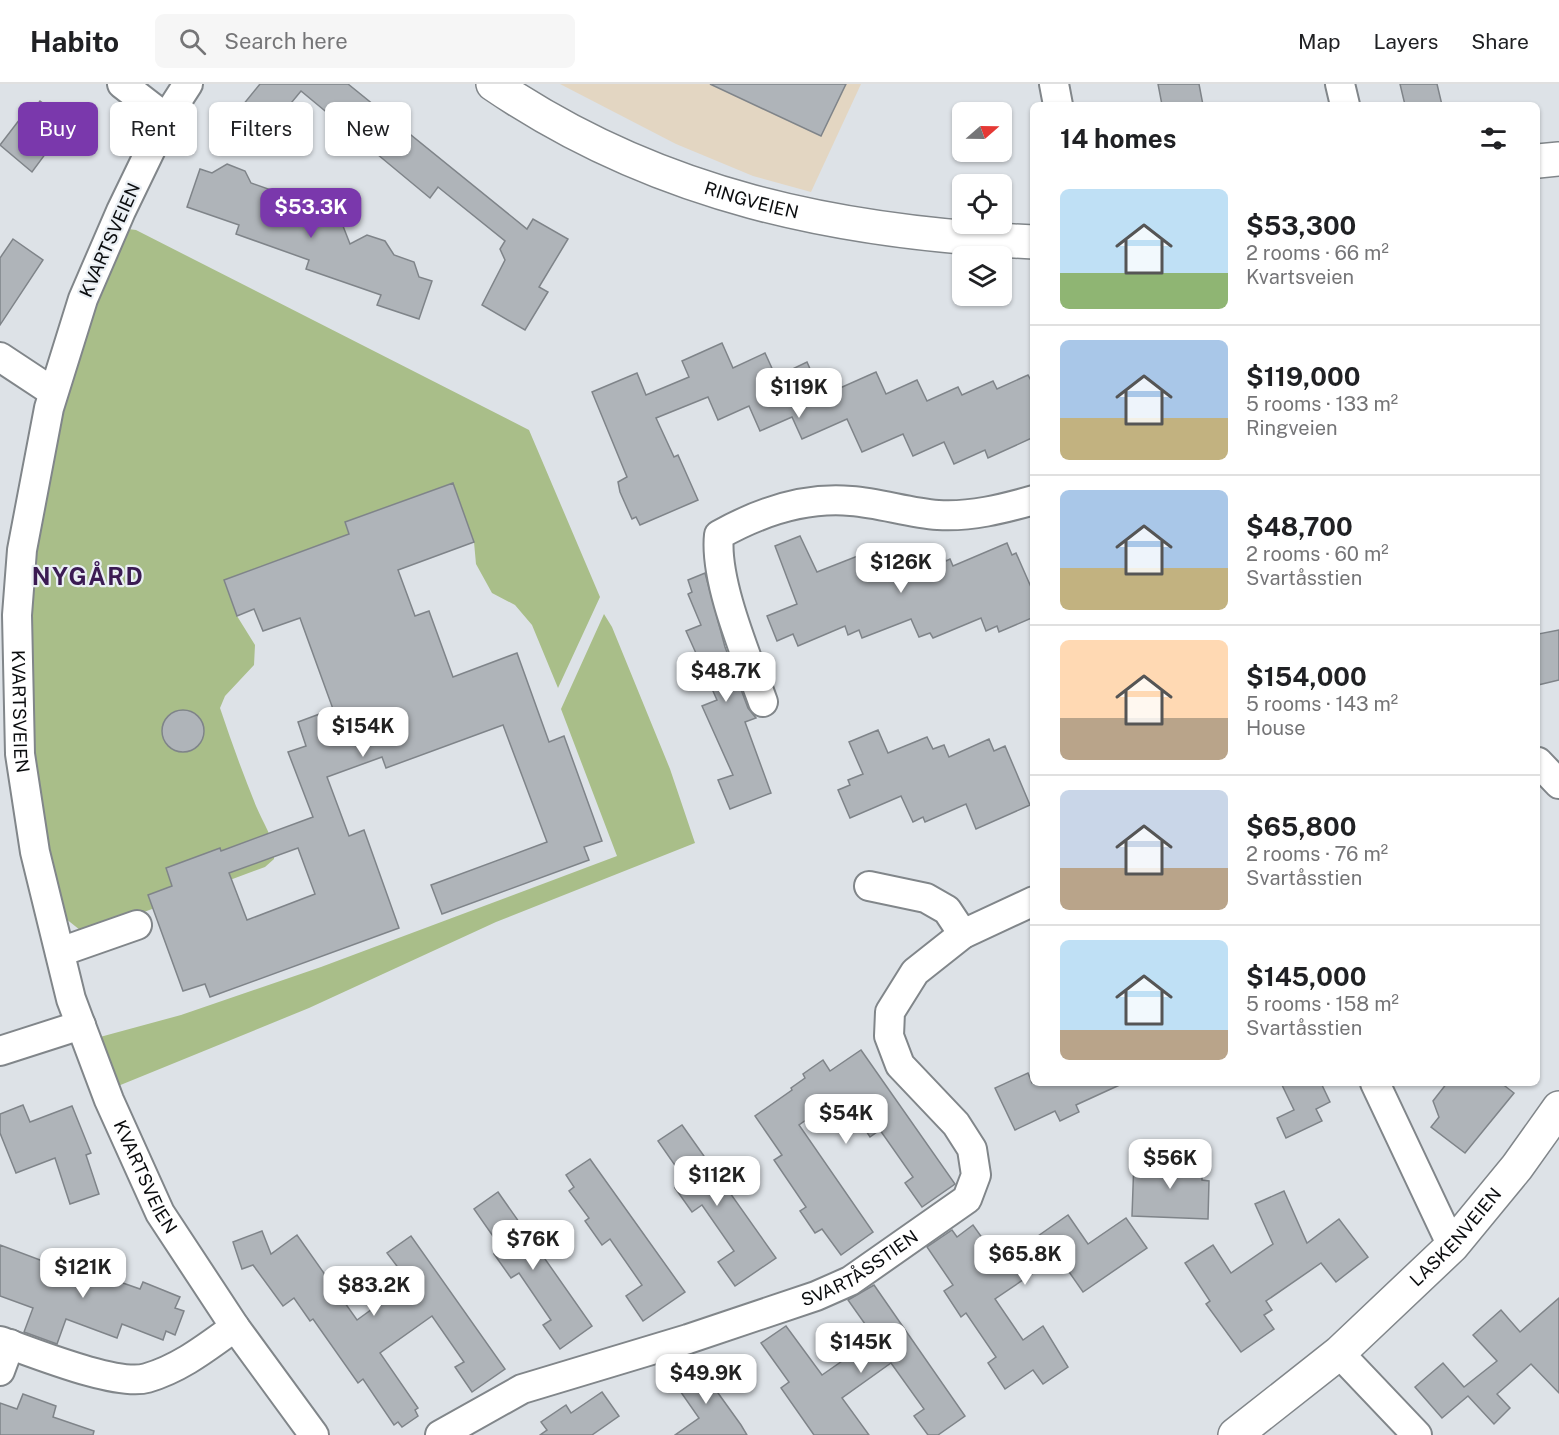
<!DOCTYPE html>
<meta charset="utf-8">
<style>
body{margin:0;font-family:"Public Sans",sans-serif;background:#f6f6f6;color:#202124;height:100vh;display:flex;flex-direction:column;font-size:22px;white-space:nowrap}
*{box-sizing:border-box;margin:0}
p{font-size:20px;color:#757577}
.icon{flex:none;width:33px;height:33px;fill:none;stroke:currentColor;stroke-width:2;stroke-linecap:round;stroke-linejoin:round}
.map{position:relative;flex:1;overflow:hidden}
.panel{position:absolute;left:1030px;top:18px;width:510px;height:984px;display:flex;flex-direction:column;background:#fff;border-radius:9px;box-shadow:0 2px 4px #0004}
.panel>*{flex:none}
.top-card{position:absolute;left:18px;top:18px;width:570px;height:54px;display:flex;gap:12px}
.needle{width:39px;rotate:70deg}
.tools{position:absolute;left:952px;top:18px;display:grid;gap:12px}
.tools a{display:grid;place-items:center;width:60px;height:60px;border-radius:9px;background:#fff;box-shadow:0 2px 4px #0004;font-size:30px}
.price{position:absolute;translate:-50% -51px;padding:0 14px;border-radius:12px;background:#fff;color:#222;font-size:20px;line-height:39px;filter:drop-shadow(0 2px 3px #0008)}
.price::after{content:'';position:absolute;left:50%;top:36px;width:18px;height:14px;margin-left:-9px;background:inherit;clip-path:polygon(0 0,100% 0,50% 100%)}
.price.active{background:#7a38ac;color:#fff}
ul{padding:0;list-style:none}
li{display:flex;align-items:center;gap:18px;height:150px;padding:0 30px}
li+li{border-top:2px solid #e0e0e0}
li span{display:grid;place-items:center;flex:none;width:168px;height:120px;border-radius:9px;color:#555}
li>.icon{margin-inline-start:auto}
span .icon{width:72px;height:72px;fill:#fffc;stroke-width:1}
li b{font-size:26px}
h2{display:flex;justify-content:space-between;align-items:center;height:72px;padding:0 30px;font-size:26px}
.pill{padding:0 21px;border-radius:9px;background:#fff;box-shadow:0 2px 4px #0004;font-size:21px;line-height:54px}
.pill.active{background:#7a38ac;color:#fff}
header{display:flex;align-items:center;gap:36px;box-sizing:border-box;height:84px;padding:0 30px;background:#fff;border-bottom:2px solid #e0e0e0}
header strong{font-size:28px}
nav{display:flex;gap:33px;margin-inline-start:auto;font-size:21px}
.search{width:420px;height:54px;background:#f6f6f6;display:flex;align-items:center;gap:15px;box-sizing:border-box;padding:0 21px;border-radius:9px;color:#757577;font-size:22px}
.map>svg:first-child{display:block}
</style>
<header>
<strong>Habito</strong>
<div class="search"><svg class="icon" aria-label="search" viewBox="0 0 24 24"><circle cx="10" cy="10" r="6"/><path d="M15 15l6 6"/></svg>Search here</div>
<nav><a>Map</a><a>Layers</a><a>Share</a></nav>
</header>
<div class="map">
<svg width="1559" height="1351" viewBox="0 0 1559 1351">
<rect width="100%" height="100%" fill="#dde2e7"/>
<!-- industrial -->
<path fill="#e3d6c2" d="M560,0h301l-50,108 -58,-16 -77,-32z"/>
<!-- green -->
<g fill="#a9be89">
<path d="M128,145l8,1 393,200 71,167 -42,91 -26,-63 -17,-20 -23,-12 -16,-29 -2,-22 -21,-59 -108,39 4,12 -125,46 13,36 18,29 -1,20 -29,31 -5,12c11,33 23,66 36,98 7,17 19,33 18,53l-9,8 -172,64 -13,-1 -15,-12 -25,-96 -14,-155 8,-123 24,-131 46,-137z"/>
<path d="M604,530l8,13 58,142 25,74 -199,79 -187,86 -191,78 -18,-49 81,-22 140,-48 296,-111 -56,-147z"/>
</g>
<!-- building -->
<g fill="#afb4b9" stroke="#7f8489" stroke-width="1.5" fill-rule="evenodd">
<path d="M260,0h88l179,145 6,-10 35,20 -29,48 9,5 -23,38 -43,-25 23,-45 -5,-11 5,-8 -67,-54 -8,11 -129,-107 -33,40 -10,-9 -7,9 -17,-15z"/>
<path d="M710,0h136l-25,52z"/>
<path d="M1158,0h41l4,21h-41z"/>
<path d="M1400,0h37l5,21h-37z"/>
<path d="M40,17l29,21 -37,50 -32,-27 23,-30 4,3z"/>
<path d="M227,80l18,7 6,12 23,8 7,17 17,-8 17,5 7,14 21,7 7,18 17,-9 18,6 9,14 20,7 5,15 13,4 -13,38 -42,-14 4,-10 -75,-26 3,-9 -73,-26 3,-9 -52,-18 13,-38 12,4z"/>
<path d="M13,155l30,21 -43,65v-67z"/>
<path d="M722,259l11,25 32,-15 11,24 31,-15 15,34 54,-24 10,22 31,-14 10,21 31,-14 4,8 31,-14 4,8 31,-14 6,11v51l-46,21 -3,-8 -31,14 -10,-22 -31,14 -10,-22 -41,18 -15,-33 -45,20 -10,-22 -32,14 -11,-25 -31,14 -10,-23 -52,21 18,39 4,-2 20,45 -58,25 -4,-8 -4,2 -12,-27 -2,-10 9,-5 -35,-85 45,-19 9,22 43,-18 -7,-16z"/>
<path d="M453,399l21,59 -76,28 17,46 14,-5 24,66 64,-24 32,89 15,-6 38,105 -18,6 5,13 -147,54 -11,-29 116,-43 -44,-117 -117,43 -4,-11 -55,20 22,59 15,-6 35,98 -189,69 -5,-13 -22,7 -35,-96 24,-9 -6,-18 54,-20 1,3 92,-34 -25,-65 18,-6 -8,-24 35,-13 -33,-91 -37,13 -9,-22 -17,7 -13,-36 125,-46 -4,-12zM298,764l17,46 -68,26 -18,-47z"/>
<path d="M800,452l17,36 56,-22 4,12 4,-2 5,12 55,-23 5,12 4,-2 3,7 54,-23 5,12 4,-2 18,41v23l-35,15 -2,-6 -11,5 -5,-13 -48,20 -3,-5 -11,4 -8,-18 -49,19 -3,-8 -11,5 -3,-9 -47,20 -5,-12 -16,7 -10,-25 30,-12 -22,-58z"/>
<path d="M705,489l20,74 23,61 8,10 -11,4 26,71 -41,16 -12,-29 15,-5 -31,-69 15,-6 -31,-69 15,-6 -13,-31 4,-2 -4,-12z"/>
<path d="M1559,546v50l-21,5v-51z"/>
<circle cx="183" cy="647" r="21"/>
<path d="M878,646l10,23 39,-16 6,12 11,-4 5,12 40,-18 5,12 11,-5 25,59 -54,24 -10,-25 -41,18 -2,-5 -10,5 -12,-26 -51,22 -12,-28 12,-5 -2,-5 15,-6 -14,-32z"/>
<path d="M861,966l94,134 -33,23 -17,-24 8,-6 -33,-47 -10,7 -15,-23 -6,4 -13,-19 -37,26 74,107 -32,23 -19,-26 -7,4 -15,-22 6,-4 -32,-47 8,-5 -27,-39 37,-26 -1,-2 14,-10 -2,-4 20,-14 7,11z"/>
<path d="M1028,989l4,10h92l-48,22 3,7 -19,9 -5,-10 -40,19 -20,-42z"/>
<path d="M1281,999h40l9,19 -14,7 6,12 -36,17 -9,-20 17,-8z"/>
<path d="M1447,999h54l13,10 -49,60 -34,-26 8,-10 -6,-16z"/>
<path d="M23,1021l7,17 42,-16 19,47 -5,2 13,39 -29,10 -15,-46 -39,15 -16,-40v-19z"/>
<path d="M682,1041l94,133 -41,28 -17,-24 16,-11 -32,-46 -10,7 -17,-24 11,-7 -28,-40z"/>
<path d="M590,1075l95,133 -42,29 -17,-25 16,-11 -32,-46 -8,6 -17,-24 4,-3 -20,-27 5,-4 -8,-12z"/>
<path d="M1134,1076l68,2v18l7,1 -1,38 -76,-3z"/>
<path d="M1284,1107l23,52 32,-24 29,38 -32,25 -15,-19 -55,38 6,9 -8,5 10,14 -33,23 -35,-48 4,-3 -25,-38 28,-18 18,28 42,-29 -18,-40z"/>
<path d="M498,1108l94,134 -32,23 -17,-24 8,-5 -32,-47 -8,5 -17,-24 8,-5 -28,-40z"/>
<path d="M1068,1131l20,29 38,-26 21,30 -64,44 -25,-36 -63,43 28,41 20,-14 25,41 -25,17 -10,-14 -28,19 -17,-26 8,-6 -30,-44 -5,4 -17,-26 9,-6 -26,-38 25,-17 5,7 16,-12 22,31 26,-17 4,6z"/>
<path d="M262,1147l9,23 26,-19 60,85 52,-38 -22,-29 24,-17 94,133 -33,23 -17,-25 9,-5 -32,-46 -52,37 38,55 -3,2 3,6 -16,11 -4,-5 -4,3 -31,-46 -5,4 -45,-64 -3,2 -16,-23 -11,8 -30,-41 -11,4 -9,-27z"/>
<path d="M0,1161l64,24 2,-6 74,26 3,-7 37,15 -5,11 9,3 -9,24 -9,-4 -3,9 -41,-16 -5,14 -51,-19 -9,25 -33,-12 9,-24 -33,-12z"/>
<path d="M874,1201l91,131 -27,19h-10l-14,-19 10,-7 -33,-46 -49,35 27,37h-55l-33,-47 8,-6 -28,-39 25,-17 36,49 53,-37 -27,-38z"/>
<path d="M1559,1214v95l-28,-29 -34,30 13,14 -16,16 -26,-28 -26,22 -27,-31 28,-24 21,24 33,-26 -24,-26 28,-25 19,22z"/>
<path d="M695,1277l46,64 6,10h-72l24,-17 -28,-40z"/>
<path d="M602,1308l17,24 -27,19h-52l7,-5 -6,-8 25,-17 5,8z"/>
<path d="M23,1310l33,12 -3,11 41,14 -1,4h-93v-32l17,6z"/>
</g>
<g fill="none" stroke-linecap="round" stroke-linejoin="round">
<!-- minor casing -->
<g stroke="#81868a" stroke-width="32">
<g id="minor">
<path d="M122,0l44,34"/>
<path id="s1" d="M188,0l-22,34 -45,93 -38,88 -34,109 -27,142 -5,65 3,139 15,98 36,147 38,101 51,113 75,114 79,108"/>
<path d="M1054,0l4,21"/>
<path d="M1340,0l5,21"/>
<path d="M0,273l53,35"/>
<path d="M763,618c-16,-45 -49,-121 -44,-167 39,-22 86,-38 132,-34 29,2 58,12 87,14 33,2 64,-6 96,-15"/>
<path d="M1538,678l21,22"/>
<path d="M869,802l57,12 21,12 16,24"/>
<path d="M60,868l77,-27"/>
<path d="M0,967l81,-26"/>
<path d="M1375,999l77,163"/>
<path d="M0,1257c32,11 117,46 147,37 34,-10 60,-31 88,-51"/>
<path d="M1339,1269l78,82"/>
<path d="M0,1287l10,-27"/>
<path id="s2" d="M440,1351l82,-46 166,-50 128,-43 34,-15 117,-82 9,-24 -4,-26 -16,-25 -56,-59 -11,-29 1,-24 25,-40 48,-38 71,-33"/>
</g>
</g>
<!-- tertiary casing -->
<g stroke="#81868a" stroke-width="36">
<g id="tertiary">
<path id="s3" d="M1235,1351l104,-82 113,-107 65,-79 42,-59"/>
</g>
</g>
<!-- secondary casing -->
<g stroke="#81868a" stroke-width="36">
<g id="secondary">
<path id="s4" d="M493,0c164,112 346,149 541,158"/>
<path d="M1538,77l21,-2"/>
</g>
</g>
<!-- minor -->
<use href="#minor" stroke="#fff" stroke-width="28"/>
<!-- tertiary -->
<use href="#tertiary" stroke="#fff" stroke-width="33"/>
<!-- secondary -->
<use href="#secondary" stroke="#fff" stroke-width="33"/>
</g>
<g text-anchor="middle" stroke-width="4.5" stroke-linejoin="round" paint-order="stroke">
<!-- street labels -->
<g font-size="18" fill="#0b0d0f" stroke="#eaeff4">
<text dy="6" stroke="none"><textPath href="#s4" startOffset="285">RINGVEIEN</textPath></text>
<text transform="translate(110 156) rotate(-66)" y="6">KVARTSVEIEN</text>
<text dy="6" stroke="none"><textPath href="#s1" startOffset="660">KVARTSVEIEN</textPath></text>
<text dy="6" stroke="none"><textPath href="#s1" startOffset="1146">KVARTSVEIEN</textPath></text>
<text dy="6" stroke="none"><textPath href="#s3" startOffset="297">LASKENVEIEN</textPath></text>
<text dy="6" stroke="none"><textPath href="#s2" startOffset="454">SVARTÅSSTIEN</textPath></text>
</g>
<!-- district labels -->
<g font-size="24" font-weight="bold" letter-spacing="1.5" fill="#3b1b53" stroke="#eaeff4">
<text x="88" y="501">NYGÅRD</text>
</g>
</g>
</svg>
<div class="tools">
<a><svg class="needle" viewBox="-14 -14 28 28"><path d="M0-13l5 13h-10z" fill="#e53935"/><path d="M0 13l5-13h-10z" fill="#757577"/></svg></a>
<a><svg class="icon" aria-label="locate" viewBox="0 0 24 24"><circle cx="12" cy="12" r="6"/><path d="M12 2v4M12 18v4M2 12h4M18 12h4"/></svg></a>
<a><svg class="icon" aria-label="layers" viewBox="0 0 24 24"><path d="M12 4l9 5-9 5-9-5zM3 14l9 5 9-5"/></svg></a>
</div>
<b class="price active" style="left:311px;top:155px">$53.3K</b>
<b class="price" style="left:799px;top:335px">$119K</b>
<b class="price" style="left:901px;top:510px">$126K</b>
<b class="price" style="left:726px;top:619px">$48.7K</b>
<b class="price" style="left:363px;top:674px">$154K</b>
<b class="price" style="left:846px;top:1061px">$54K</b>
<b class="price" style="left:1170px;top:1106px">$56K</b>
<b class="price" style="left:717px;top:1123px">$112K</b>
<b class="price" style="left:533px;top:1187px">$76K</b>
<b class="price" style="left:1025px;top:1202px">$65.8K</b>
<b class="price" style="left:83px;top:1215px">$121K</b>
<b class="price" style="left:374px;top:1233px">$83.2K</b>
<b class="price" style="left:861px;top:1290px">$145K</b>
<b class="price" style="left:706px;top:1321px">$49.9K</b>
<div class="top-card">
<a class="pill active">Buy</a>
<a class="pill">Rent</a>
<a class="pill">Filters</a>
<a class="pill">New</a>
</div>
<section class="panel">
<h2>14 homes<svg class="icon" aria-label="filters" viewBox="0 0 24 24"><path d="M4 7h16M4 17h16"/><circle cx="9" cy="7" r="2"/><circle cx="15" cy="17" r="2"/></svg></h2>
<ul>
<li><span style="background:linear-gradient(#bfe0f5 70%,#8fb573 0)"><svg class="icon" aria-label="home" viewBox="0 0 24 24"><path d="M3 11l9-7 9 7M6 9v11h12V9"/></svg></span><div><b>$53,300</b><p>2 rooms · 66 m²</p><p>Kvartsveien</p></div></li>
<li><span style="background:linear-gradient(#a9c7e8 65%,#c2b280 0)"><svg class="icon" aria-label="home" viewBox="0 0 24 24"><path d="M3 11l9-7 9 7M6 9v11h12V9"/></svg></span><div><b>$119,000</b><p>5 rooms · 133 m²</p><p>Ringveien</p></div></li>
<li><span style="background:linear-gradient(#a9c7e8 65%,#c2b280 0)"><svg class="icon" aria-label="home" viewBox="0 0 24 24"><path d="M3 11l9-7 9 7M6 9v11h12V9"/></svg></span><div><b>$48,700</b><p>2 rooms · 60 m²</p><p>Svartåsstien</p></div></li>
<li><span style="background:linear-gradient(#ffd9b3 65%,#b9a48a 0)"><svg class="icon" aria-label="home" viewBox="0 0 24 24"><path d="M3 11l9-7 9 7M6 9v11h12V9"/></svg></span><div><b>$154,000</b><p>5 rooms · 143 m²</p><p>House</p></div></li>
<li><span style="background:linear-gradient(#c9d6e8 65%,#b9a48a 0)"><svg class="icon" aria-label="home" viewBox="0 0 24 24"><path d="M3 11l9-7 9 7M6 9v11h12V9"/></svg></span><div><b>$65,800</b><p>2 rooms · 76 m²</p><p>Svartåsstien</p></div></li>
<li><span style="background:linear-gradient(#bfe0f5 75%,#b9a48a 0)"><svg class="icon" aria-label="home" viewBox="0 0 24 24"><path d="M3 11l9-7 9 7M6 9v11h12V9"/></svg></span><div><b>$145,000</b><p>5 rooms · 158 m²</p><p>Svartåsstien</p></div></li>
</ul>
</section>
</div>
